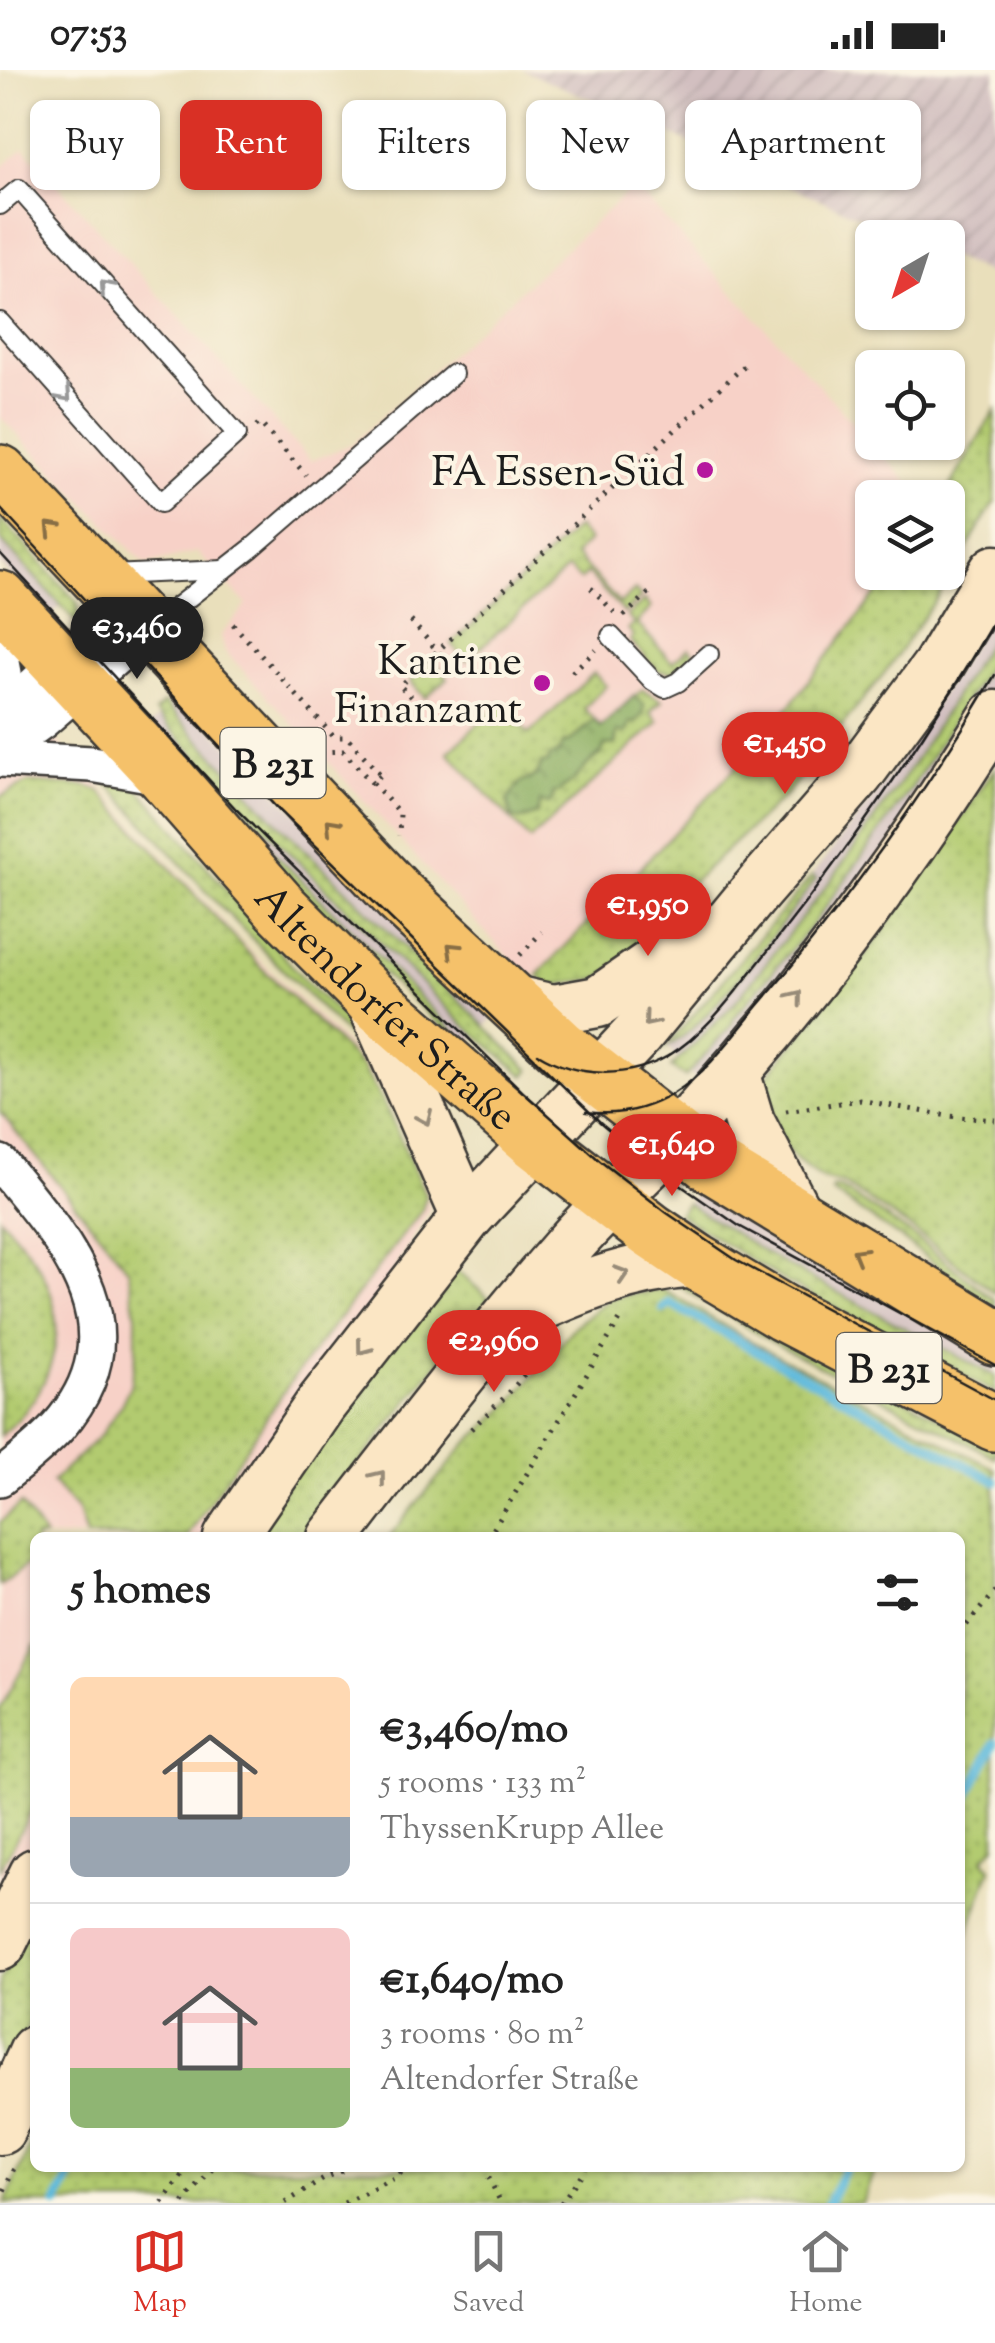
<!DOCTYPE html>
<meta charset="utf-8">
<style>
body{margin:0;font-family:"Sorts Mill Goudy",serif;background:#f2f2f2;color:#222;height:100vh;display:flex;flex-direction:column;font-size:38px;white-space:nowrap}
*{box-sizing:border-box;margin:0}
p{font-size:32px;color:#767676}
.icon{flex:none;width:55px;height:55px;fill:none;stroke:currentColor;stroke-width:2;stroke-linecap:round;stroke-linejoin:round}
.map{position:relative;flex:1;overflow:hidden}
.panel{position:absolute;left:30px;top:1462px;width:935px;height:640px;display:flex;flex-direction:column;background:#fff;border-radius:15px;box-shadow:0 2px 8px #0004}
.panel>*{flex:none}
.guide{position:absolute;left:30px;top:30px;width:935px;height:90px;display:flex;gap:20px}
.needle{width:65px;rotate:219deg}
.fabs{position:absolute;left:855px;top:150px;display:grid;gap:20px}
.fabs a{display:grid;place-items:center;width:110px;height:110px;border-radius:15px;background:#fff;box-shadow:0 2px 8px #0004;font-size:50px}
.price{position:absolute;translate:-50% -85px;padding:0 22px;border-radius:35px;background:#d93025;color:#fff;font-size:32px;line-height:65px;filter:drop-shadow(0 2px 5px #0008)}
.price::after{content:'';position:absolute;left:50%;top:60px;width:30px;height:22px;margin-left:-15px;background:inherit;clip-path:polygon(0 0,100% 0,50% 100%)}
.price.active{background:#222;color:#fff}
ul{padding:0;list-style:none}
li{display:flex;align-items:center;gap:30px;height:250px;padding:0 40px}
li+li{border-top:2px solid #e0e0e0}
li span{display:grid;place-items:center;flex:none;width:280px;height:200px;border-radius:15px;color:#555}
li>.icon{margin-inline-start:auto}
span .icon{width:120px;height:120px;fill:#fffc;stroke-width:1}
li b{font-size:42px}
h2{display:flex;justify-content:space-between;align-items:center;height:120px;padding:0 40px;font-size:42px}
.pill{padding:0 35px;border-radius:15px;background:#fff;box-shadow:0 2px 8px #0004;font-size:35px;line-height:90px}
.pill.active{background:#d93025;color:#fff}
.status{display:flex;justify-content:space-between;align-items:center;height:70px;padding:0 50px;background:#fff;direction:ltr}
.status svg{height:28px;fill:currentColor}
.dock{display:flex;justify-content:space-around;align-items:center;height:140px;border-top:2px solid #e0e0e0;background:#fff;font-size:28px;color:#767676}
.dock a{display:grid;justify-items:center;gap:5px}
.dock .active{color:#d93025}
.map>svg:first-child{display:block}
</style>
<div class="status"><b>07:53</b><svg viewBox="0 0 49 12"><path d="M0 12V9h3v3zM5 12V6h3v6zM10 12V3h3v9zM15 12V0h3v12zM26 1h20v11H26zM47 4h2v5h-2z"/></svg></div>
<div class="map">
<svg width="995" height="2133" viewBox="0 0 995 2133">
<defs>
<pattern id="industrial-furrows" width="10" height="10" patternUnits="userSpaceOnUse" patternTransform="scale(2.5)"><rect width="10" height="10" fill="#d2bfc0"/><path d="M-1 1l2-2M0 10L10 0M9 11l2-2" fill="none" stroke="#b4a4a4"/></pattern>
<pattern id="green-dots" width="8" height="8" patternUnits="userSpaceOnUse" patternTransform="scale(2.5)"><rect width="8" height="8" fill="#b2cb70"/><path d="M2 2h.1M6 6h.1" fill="none" stroke="#98ae60" stroke-width="1.8" stroke-linecap="round"/></pattern>
<pattern id="forest-crowns" width="20" height="18" patternUnits="userSpaceOnUse" patternTransform="scale(2.5)"><rect width="20" height="18" fill="#8daf62"/><path d="M2 6a3 3 0 1 1 6 0M12 15a3 3 0 1 1 6 0" fill="none" stroke="#728e50"/></pattern>
</defs>
<rect width="100%" height="100%" fill="#fcf5e5"/>
<filter id="ink" filterUnits="userSpaceOnUse"><feTurbulence type="fractalNoise" baseFrequency=".01" numOctaves="2"/><feDisplacementMap in="SourceGraphic" scale="20" xChannelSelector="R" yChannelSelector="G"/><feConvolveMatrix kernelMatrix="1 2 1 2 8 2 1 2 1" color-interpolation-filters="sRGB"/></filter>
<filter id="wash" filterUnits="userSpaceOnUse"><feTurbulence type="fractalNoise" baseFrequency=".0048" numOctaves="4" result="noise"/><feDisplacementMap in="SourceGraphic" scale="40" xChannelSelector="R" yChannelSelector="G"/><feGaussianBlur stdDeviation="2.25" result="paint"/><feColorMatrix in="noise" values="0 0 0 0 0 0 0 0 0 0 0 0 0 0 0 0 0 1.4 0 .05"/><feComposite in="paint" operator="in"/></filter>
<g filter="url(#wash)">
<rect width="100%" height="100%" fill="#e9dfbb"/>
<!-- built -->
<g fill="#f7d1c7">
<path d="M24,78l287,313 43,-18 280,-257 288,311 -50,1v74l20,1 -125,162 -229,240h-13l-300,-324 -4,-16 26,-30 -50,-53 -51,13 -146,-148v-248z"/>
<path d="M0,608l246,269 119,117 62,128 2,18 -69,120 -149,207h-24l104,-156 131,-171 -60,-144 -100,-98 -134,301 8,46v39l-6,32 -9,19 -13,22 -21,22 -9,62 8,26 -51,1v106l-35,65z"/>
<path d="M35,1733v41l-35,72v-46z"/>
</g>
<!-- industrial -->
<path fill="url(#industrial-furrows)" d="M523,0h472v206l-47,-20v-18l-42,-1z"/>
<!-- railway -->
<g fill="#d2bfc0">
<path d="M0,469l61,67 -9,8 -17,-12 -35,-38z"/>
<path d="M995,537v24l-16,29 -68,107 -62,89 -117,150 -32,35 -23,18 -9,-12 37,-32 110,-135 -3,-4 83,-108z"/>
<path d="M995,585v33l-89,138 -207,256 -9,-9 112,-135 65,-86 79,-116z"/>
<path d="M180,628l319,314 -13,14 -267,-263 -50,-55z"/>
<path d="M159,647l93,99 224,220 -9,9 -264,-261 -54,-58z"/>
<path d="M697,1122l13,4 101,65 184,97v18l-220,-117 -68,-42 -19,-13z"/>
</g>
<!-- green -->
<g fill="url(#green-dots)" stroke="#677446" stroke-width="2.5">
<path d="M995,340v91l-58,97 -51,73 -100,124 -97,90 -59,70 -30,23 -52,8 -10,-11 229,-240 125,-162 56,-1v-74l-4,-1z"/>
<path d="M0,448l78,85v21l-78,-85z"/>
<path d="M577,457l12,14 -14,14 45,49 15,-14 6,7 -17,16 -37,-40 -7,7 -12,-12 -102,93 -15,-17z"/>
<path d="M645,530l6,8 -14,15 35,39 17,-14 5,6 -22,19 -14,-2 -28,-30 4,-5 -6,-7 6,-5 -7,-8z"/>
<path d="M995,561v24l-82,131 -100,138 -79,94 -3,8 -46,51 -14,-10 61,-61 100,-127 79,-112z"/>
<path d="M433,590l15,18 -23,20 -15,-17z"/>
<path d="M594,603l12,13 -22,22 17,19 42,-38 19,12 -12,11 9,10 -129,118 -82,-88 53,-49 28,31z"/>
<path d="M164,633l118,124 248,243 -5,6 -64,-54 -209,-206 -97,-104z"/>
<path d="M995,698v525l-88,-68 -64,-41 -21,-5 -25,-19 -14,-15 -22,-61 122,-153z"/>
<path d="M190,700l280,277 -2,3 -121,-109z"/>
<path d="M103,708l29,4 20,21 154,179 68,66 3,17 -159,-161z"/>
<path d="M29,712l58,4 13,5 162,177 100,98 26,46 38,84 -4,14 -131,171 -104,156h-101l-8,-26 -26,-29 48,-46 21,-31 9,-19 6,-32v-39l-8,-46 -128,-157v-315z"/>
<path d="M812,806l4,3c-29,37 -112,154 -150,168z"/>
<path d="M834,1118l9,2 68,44 84,66v10l-93,-71 -70,-47z"/>
<path d="M687,1133l88,56 220,117v17l-209,-111 -108,-68z"/>
<path d="M0,1147c15,18 32,36 43,57 30,60 6,122 -43,162z"/>
<path d="M448,1194l41,34 -188,239 -54,1z"/>
<path d="M677,1205l318,173v9l-231,-119 -85,-52z"/>
<path d="M662,1219l93,55 240,125v376l-12,15 8,8 -31,87v-417h-572l77,-93 44,-40 66,-79 36,-28z"/>
<path d="M21,1434l23,33 -9,1v21l-35,26v-63z"/>
<path d="M35,1574v159l-35,67v-161z"/>
<path d="M35,1839v101l-35,81v-111z"/>
<path d="M35,2065v33h840l-13,35h-857z"/>
</g>
<!-- forest -->
<path fill="url(#forest-crowns)" stroke="#54663f" stroke-width="2.5" d="M634,626l10,8 -1,10 -6,8 -8,1 -1,7 -6,3 -5,-1 -2,12 -10,1 -4,9c-17,8 -22,27 -40,35v3l-8,1v6l-4,5 -9,-2 -3,12 -16,6 -9,-2 -5,-17 13,-18 17,-8 5,-12h6l2,-7 10,-5 4,-9 4,1 27,-23 6,7z"/>
<g fill="none" stroke-linecap="round" stroke-linejoin="round">
<!-- stream -->
<g stroke="#5ebadc" stroke-width="9">
<path d="M663,1239l6,-6 326,178"/>
<path d="M960,1740l35,-67"/>
<path d="M57,2133l18,-35"/>
<path d="M828,2133l17,-35"/>
</g>
</g>
</g>
<g filter="url(#ink)">
<g fill="none" stroke-linecap="round" stroke-linejoin="round">
<!-- lane casing -->
<g stroke="#3b3934" stroke-width="22">
<g id="lane">
<path d="M0,135l19,-16 218,245 -76,69 -161,-181"/>
<path d="M110,505l114,-5"/>
<path d="M151,557l101,-79 201,-174"/>
<path d="M611,566l42,45 12,7 13,-6 31,-28"/>
</g>
</g>
<!-- street casing -->
<g stroke="#3b3934" stroke-width="40">
<g id="street">
<path d="M0,582l4,21 -3,42"/>
<path d="M0,647l60,-56 18,-6"/>
<path d="M0,681l42,-30 107,-93"/>
<path d="M0,689l92,5 74,13"/>
<path d="M0,1093c65,78 144,166 58,264 -17,19 -38,35 -58,51"/>
</g>
</g>
<!-- secondary casing -->
<g stroke="#3b3934" stroke-width="55">
<g id="secondary">
<path d="M370,927l97,220"/>
<path d="M509,930l44,10 45,-8 106,-73"/>
<path d="M734,1002l15,50 50,97"/>
<path d="M513,1248c60,-28 117,-52 184,-56"/>
<path d="M229,1468l92,-134 146,-187 170,-182 119,-144 102,-117 80,-108 57,-95"/>
<path d="M333,1468c77,-100 154,-199 237,-294 43,-49 94,-91 137,-141 107,-120 204,-250 288,-387"/>
<path d="M0,1875l35,-71"/>
<path d="M0,2059l35,-78"/>
</g>
</g>
<!-- primary casing -->
<g stroke="#3b3934" stroke-width="60">
<g id="primary">
<path d="M0,403l399,423 163,152 147,115 286,174"/>
<path id="s1" d="M0,529l166,178 114,130 90,90 165,144 116,90 46,31 86,51 212,110"/>
</g>
</g>
<!-- path -->
<g stroke="#3b3934" stroke-width="5" stroke-dasharray="2.5 8" stroke-linecap="butt">
<path d="M256,356l4,-3 46,52"/>
<path d="M591,518l26,27"/>
<path d="M624,546l27,-25"/>
<path d="M411,551l44,50"/>
<path d="M233,554l101,113h13l34,38 4,-3"/>
<path d="M572,602l24,-22"/>
<path d="M419,634l-19,-18 345,-321"/>
<path d="M321,682l22,-1 29,32 9,-8"/>
<path d="M373,713l27,31 -1,22"/>
<path d="M520,885l22,-23"/>
<path d="M786,1041l74,-11 88,16 47,4"/>
<path d="M471,1359l36,-34 42,-49"/>
<path d="M488,1468l133,-220"/>
<path d="M960,1563l35,-42"/>
<path d="M484,2098l17,35"/>
<path d="M0,2130l15,-34"/>
<path d="M162,2133l25,-35"/>
<path d="M183,2133l30,-35"/>
<path d="M285,2133l42,-26 22,-9"/>
<path d="M344,2133l54,-27 7,-8"/>
<path d="M561,2133l25,-35"/>
</g>
<!-- lane -->
<use href="#lane" stroke="#fff" stroke-width="18"/>
<!-- street -->
<use href="#street" stroke="#fff" stroke-width="35"/>
<!-- secondary -->
<use href="#secondary" stroke="#fbe6c4" stroke-width="50"/>
<!-- primary -->
<use href="#primary" stroke="#f5c16b" stroke-width="55"/>
<!-- tram -->
<g stroke="#1c1c1c" stroke-width="2.5">
<path d="M0,438l275,298 326,317 49,41 89,62 256,139"/>
<path d="M0,483l236,256 287,283 77,69 67,52 69,47 259,140"/>
<path d="M538,984c39,24 90,25 130,2 40,-24 71,-69 99,-104 84,-106 160,-216 228,-333"/>
<path d="M586,1042c30,4 61,-2 88,-19 34,-21 59,-57 85,-88 87,-102 168,-214 236,-330"/>
</g>
</g>
<!-- one-way arrows -->
<defs><path id="oneway-chevron" d="M-2-3.5L2.5 0L-2 3.5" fill="none" stroke-width="1.6" stroke-linecap="round" stroke-linejoin="round" transform="scale(2.5)"/></defs>
<g stroke="#999">
<use href="#oneway-chevron" transform="translate(106 217) rotate(-132)"/>
<use href="#oneway-chevron" transform="translate(65 325) rotate(48)"/>
</g>
<g stroke="#886e44">
<use href="#oneway-chevron" transform="translate(52 458) rotate(-134)"/>
<use href="#oneway-chevron" transform="translate(332 755) rotate(-133)"/>
<use href="#oneway-chevron" transform="translate(453 879) rotate(-136)"/>
<use href="#oneway-chevron" transform="translate(859 1184) rotate(-150)"/>
</g>
<g stroke="#978b78">
<use href="#oneway-chevron" transform="translate(796 927) rotate(-51)"/>
<use href="#oneway-chevron" transform="translate(650 950) rotate(130)"/>
<use href="#oneway-chevron" transform="translate(425 1048) rotate(66)"/>
<use href="#oneway-chevron" transform="translate(622 1204) rotate(-18)"/>
<use href="#oneway-chevron" transform="translate(363 1278) rotate(127)"/>
<use href="#oneway-chevron" transform="translate(379 1407) rotate(-52)"/>
</g>
</g>
<!-- markers -->
<g fill="#b5179e" stroke="#fcf5e5" stroke-width="4">
<circle cx="705" cy="400" r="10"/>
<circle cx="542" cy="613" r="10"/>
</g>
<g text-anchor="middle" stroke-width="8" stroke-linejoin="round" paint-order="stroke">
<!-- shield labels -->
<g fill="#fcf5e5" stroke="#5f5d58" stroke-width="2.5">
<rect x="220.5" y="658" width="105" height="70" rx="8"/>
<rect x="836.5" y="1263" width="105" height="70" rx="8"/>
</g>
<g font-size="40" font-weight="bold" fill="#1c1c1c">
<text x="273" y="707">B 231</text>
<text x="889" y="1312">B 231</text>
</g>
<!-- poi labels -->
<g font-size="42" fill="#1c1c1c" stroke="#fcf5e5" text-anchor="end">
<text x="685" y="415">FA Essen-Süd</text>
<text x="522" y="604">Kantine<tspan x="522" dy="48">Finanzamt</tspan></text>
</g>
<!-- street labels -->
<g font-size="42" fill="#1c1c1c" stroke="#fcf5e5">
<text dy="15" stroke="none"><textPath href="#s1" startOffset="562">Altendorfer Straße</textPath></text>
</g>
</g>
</svg>
<div class="fabs">
<a><svg class="needle" viewBox="-14 -14 28 28"><path d="M0-13l5 13h-10z" fill="#e53935"/><path d="M0 13l5-13h-10z" fill="#767676"/></svg></a>
<a><svg class="icon" aria-label="locate" viewBox="0 0 24 24"><circle cx="12" cy="12" r="6"/><path d="M12 2v4M12 18v4M2 12h4M18 12h4"/></svg></a>
<a><svg class="icon" aria-label="layers" viewBox="0 0 24 24"><path d="M12 4l9 5-9 5-9-5zM3 14l9 5 9-5"/></svg></a>
</div>
<b class="price active" style="left:137px;top:612px">€3,460</b>
<b class="price" style="left:785px;top:727px">€1,450</b>
<b class="price" style="left:648px;top:889px">€1,950</b>
<b class="price" style="left:672px;top:1129px">€1,640</b>
<b class="price" style="left:494px;top:1325px">€2,960</b>
<div class="guide">
<a class="pill">Buy</a>
<a class="pill active">Rent</a>
<a class="pill">Filters</a>
<a class="pill">New</a>
<a class="pill">Apartment</a>
</div>
<section class="panel">
<h2>5 homes<svg class="icon" aria-label="filters" viewBox="0 0 24 24"><path d="M4 7h16M4 17h16"/><circle cx="9" cy="7" r="2"/><circle cx="15" cy="17" r="2"/></svg></h2>
<ul>
<li><span style="background:linear-gradient(#ffd9b3 70%,#9aa5b1 0)"><svg class="icon" aria-label="home" viewBox="0 0 24 24"><path d="M3 11l9-7 9 7M6 9v11h12V9"/></svg></span><div><b>€3,460/mo</b><p>5 rooms · 133 m²</p><p>ThyssenKrupp Allee</p></div></li>
<li><span style="background:linear-gradient(#f6c9c9 70%,#8fb573 0)"><svg class="icon" aria-label="home" viewBox="0 0 24 24"><path d="M3 11l9-7 9 7M6 9v11h12V9"/></svg></span><div><b>€1,640/mo</b><p>3 rooms · 80 m²</p><p>Altendorfer Straße</p></div></li>
</ul>
</section>
</div>
<nav class="dock">
<a class="active"><svg class="icon" aria-label="map" viewBox="0 0 24 24"><path d="M3 6l6-2 6 2 6-2v14l-6 2-6-2-6 2zM9 4v14M15 6v14"/></svg>Map</a>
<a><svg class="icon" aria-label="saved" viewBox="0 0 24 24"><path d="M7 4h10v16l-5-4-5 4z"/></svg>Saved</a>
<a><svg class="icon" aria-label="home" viewBox="0 0 24 24"><path d="M3 11l9-7 9 7M6 9v11h12V9"/></svg>Home</a>
</nav>
